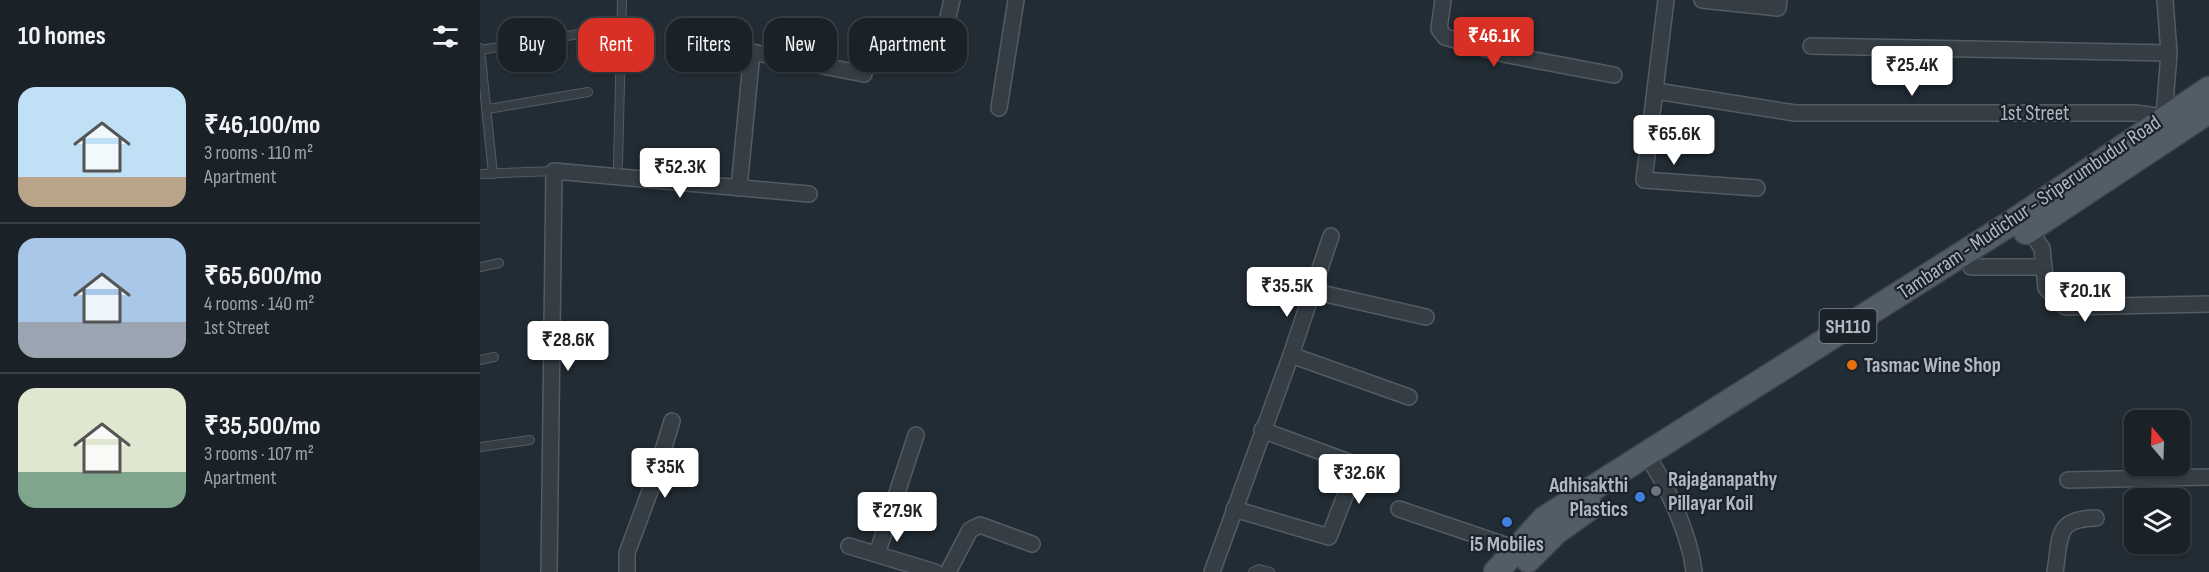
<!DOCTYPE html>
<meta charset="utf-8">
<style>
body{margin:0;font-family:"Sofia Sans Condensed",sans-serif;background:#23292f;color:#f1f3f6;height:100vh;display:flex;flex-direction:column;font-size:22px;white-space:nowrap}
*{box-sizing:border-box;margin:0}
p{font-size:20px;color:#9fa3a7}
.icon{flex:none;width:33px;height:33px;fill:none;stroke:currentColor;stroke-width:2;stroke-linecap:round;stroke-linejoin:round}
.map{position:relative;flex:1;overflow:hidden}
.drawer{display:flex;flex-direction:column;background:#1a2127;width:480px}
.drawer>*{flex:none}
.guide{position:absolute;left:18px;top:18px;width:570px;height:54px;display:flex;gap:12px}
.needle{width:39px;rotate:341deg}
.controls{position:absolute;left:1644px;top:410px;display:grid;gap:12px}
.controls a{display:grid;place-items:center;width:66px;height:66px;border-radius:12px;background:#1a2127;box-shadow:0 2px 4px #0004,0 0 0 2px #383e44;font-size:30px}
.price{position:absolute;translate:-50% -51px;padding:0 14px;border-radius:6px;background:#fff;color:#222;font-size:20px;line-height:39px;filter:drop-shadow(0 2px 3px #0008)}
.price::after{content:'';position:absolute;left:50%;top:36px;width:18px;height:14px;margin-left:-9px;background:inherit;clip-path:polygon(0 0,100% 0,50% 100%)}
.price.on{background:#d93025;color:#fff}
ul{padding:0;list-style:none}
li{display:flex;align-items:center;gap:18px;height:150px;padding:0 18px}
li+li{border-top:2px solid #383e44}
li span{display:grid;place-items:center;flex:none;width:168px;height:120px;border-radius:18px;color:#555}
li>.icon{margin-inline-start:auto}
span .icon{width:72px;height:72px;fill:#fffc;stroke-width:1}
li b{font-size:26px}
h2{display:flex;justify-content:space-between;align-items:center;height:72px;padding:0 18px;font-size:26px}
.tag{padding:0 21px;border-radius:18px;background:#1a2127;box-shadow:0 2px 4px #0004,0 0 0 2px #383e44;font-size:21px;line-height:54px}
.tag.on{background:#d93025;color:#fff}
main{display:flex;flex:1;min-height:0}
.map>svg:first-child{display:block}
</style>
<main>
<section class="drawer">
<h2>10 homes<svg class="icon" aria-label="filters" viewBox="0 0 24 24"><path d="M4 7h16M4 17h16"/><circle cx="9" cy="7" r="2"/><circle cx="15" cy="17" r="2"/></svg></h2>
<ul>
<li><span style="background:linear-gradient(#bfe0f5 75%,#b9a48a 0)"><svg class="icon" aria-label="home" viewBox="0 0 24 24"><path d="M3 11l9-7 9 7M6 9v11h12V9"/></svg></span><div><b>₹46,100/mo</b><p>3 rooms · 110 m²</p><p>Apartment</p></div></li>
<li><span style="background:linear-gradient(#a9c7e8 70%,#9aa5b1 0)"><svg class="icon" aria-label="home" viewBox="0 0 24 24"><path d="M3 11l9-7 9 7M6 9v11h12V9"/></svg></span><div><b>₹65,600/mo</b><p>4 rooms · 140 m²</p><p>1st Street</p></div></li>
<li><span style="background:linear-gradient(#dfe7d0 70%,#7fa58c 0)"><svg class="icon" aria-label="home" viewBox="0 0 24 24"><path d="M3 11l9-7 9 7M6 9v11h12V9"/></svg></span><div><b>₹35,500/mo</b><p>3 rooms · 107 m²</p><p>Apartment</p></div></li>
</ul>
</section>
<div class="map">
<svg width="1729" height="572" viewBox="0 0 1729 572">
<rect width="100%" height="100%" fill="#222c34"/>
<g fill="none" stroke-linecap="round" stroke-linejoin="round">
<!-- service casing -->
<g stroke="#535b63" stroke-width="10">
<g id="service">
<path d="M0,48l13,126"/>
<path d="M0,50l112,-18"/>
<path d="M8,109l100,-17"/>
<path d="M138,165l4,-165"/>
<path d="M0,174l74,-3"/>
<path d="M0,267l19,-4"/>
<path d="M0,360l14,-3"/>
<path d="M0,447l50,-7"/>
<path d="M773,572l6,-3 11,3"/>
</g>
</g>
<!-- minor casing -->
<g stroke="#535b63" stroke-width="18">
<g id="minor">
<path d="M963,0l-4,29 6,8 63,18 106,20"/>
<path d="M1186,0l-22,180 113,8"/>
<path d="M1222,0l76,8 1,-8"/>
<path d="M1685,0l4,53 -5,64 3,5"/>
<path d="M1331,46l358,7"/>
<path d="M457,64l15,-64"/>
<path d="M1176,91l139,22h340l29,4"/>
<path d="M519,108l17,-108"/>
<path d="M259,188l13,-136 112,22"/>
<path d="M1549,230l13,18 4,40 19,19 144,-3"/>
<path d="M1491,267h73"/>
<path d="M797,283l149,34"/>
<path d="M811,355l118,42"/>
<path d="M1166,454c21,31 44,81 48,118"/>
<path d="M1588,480l141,-3"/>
<path d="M754,509l95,28 28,-72 -95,-35"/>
<path d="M919,509l118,40"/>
<path d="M369,546l86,26"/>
<path d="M397,554l39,-119"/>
<path d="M69,572l5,-401 255,23"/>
<path d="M147,572v-19l27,-73 18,-59"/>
<path d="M468,572l22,-42 10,-5 52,19"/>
<path d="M732,572l79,-217 40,-119"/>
<path d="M1575,572c6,-35 -1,-53 41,-54"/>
</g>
</g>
<!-- primary casing -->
<g stroke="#3f464f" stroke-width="27">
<g id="primary">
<path d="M1546,232l183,-121"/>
<path d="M1048,560l28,-28 35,-25"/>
<path d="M1016,572l48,-53 467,-296 198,-134"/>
</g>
</g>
<!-- service -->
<use href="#service" stroke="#353d45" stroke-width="8"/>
<!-- minor -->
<use href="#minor" stroke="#353d45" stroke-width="15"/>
<!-- primary -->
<use href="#primary" stroke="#535d65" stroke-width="24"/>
</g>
<!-- markers -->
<circle fill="#e8710a" stroke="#1b222a" stroke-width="2" cx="1372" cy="365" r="6"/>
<circle fill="#6b7280" stroke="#1b222a" stroke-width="2" cx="1176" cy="491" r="6"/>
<g fill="#3f7fe0" stroke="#1b222a" stroke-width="2">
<circle cx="1160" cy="497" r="6"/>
<circle cx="1027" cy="522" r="6"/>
</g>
<g text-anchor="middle" stroke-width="4.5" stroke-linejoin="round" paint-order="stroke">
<!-- shield labels -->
<rect fill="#1b222a" stroke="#838b94" stroke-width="1.5" x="1339.5" y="309" width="57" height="34" rx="4.5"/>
<g font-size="20" font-weight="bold" fill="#b0b8c2">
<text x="1368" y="333">SH110</text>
</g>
<!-- street labels -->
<g font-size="21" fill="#b0b8c2" stroke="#1b222a">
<text x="1555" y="120">1st Street</text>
<text transform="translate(1549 207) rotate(-34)" y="7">Tambaram - Mudichur - Sriperumbudur Road</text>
</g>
<!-- poi labels -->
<g font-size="21" font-weight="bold" fill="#b0b8c2" stroke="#1b222a" text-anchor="start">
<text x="1384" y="372">Tasmac Wine Shop</text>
<text x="1188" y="486">Rajaganapathy<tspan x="1188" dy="24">Pillayar Koil</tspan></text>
<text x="1148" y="492" text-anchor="end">Adhisakthi<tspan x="1148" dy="24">Plastics</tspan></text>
<text x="1027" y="551" text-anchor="middle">i5 Mobiles</text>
</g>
</g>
</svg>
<div class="controls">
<a><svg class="needle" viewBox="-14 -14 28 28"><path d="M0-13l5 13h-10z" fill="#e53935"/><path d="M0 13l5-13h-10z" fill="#9fa3a7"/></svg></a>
<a><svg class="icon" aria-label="layers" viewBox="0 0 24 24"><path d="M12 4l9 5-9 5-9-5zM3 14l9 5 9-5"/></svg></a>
</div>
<b class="price on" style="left:1014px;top:68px">₹46.1K</b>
<b class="price" style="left:1432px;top:97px">₹25.4K</b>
<b class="price" style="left:1194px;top:166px">₹65.6K</b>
<b class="price" style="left:200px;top:199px">₹52.3K</b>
<b class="price" style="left:807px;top:318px">₹35.5K</b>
<b class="price" style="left:1605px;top:323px">₹20.1K</b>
<b class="price" style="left:88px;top:372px">₹28.6K</b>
<b class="price" style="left:185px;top:499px">₹35K</b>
<b class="price" style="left:879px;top:505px">₹32.6K</b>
<b class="price" style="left:417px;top:543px">₹27.9K</b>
<div class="guide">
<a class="tag">Buy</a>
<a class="tag on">Rent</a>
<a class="tag">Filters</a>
<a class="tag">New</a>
<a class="tag">Apartment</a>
</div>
</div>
</main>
